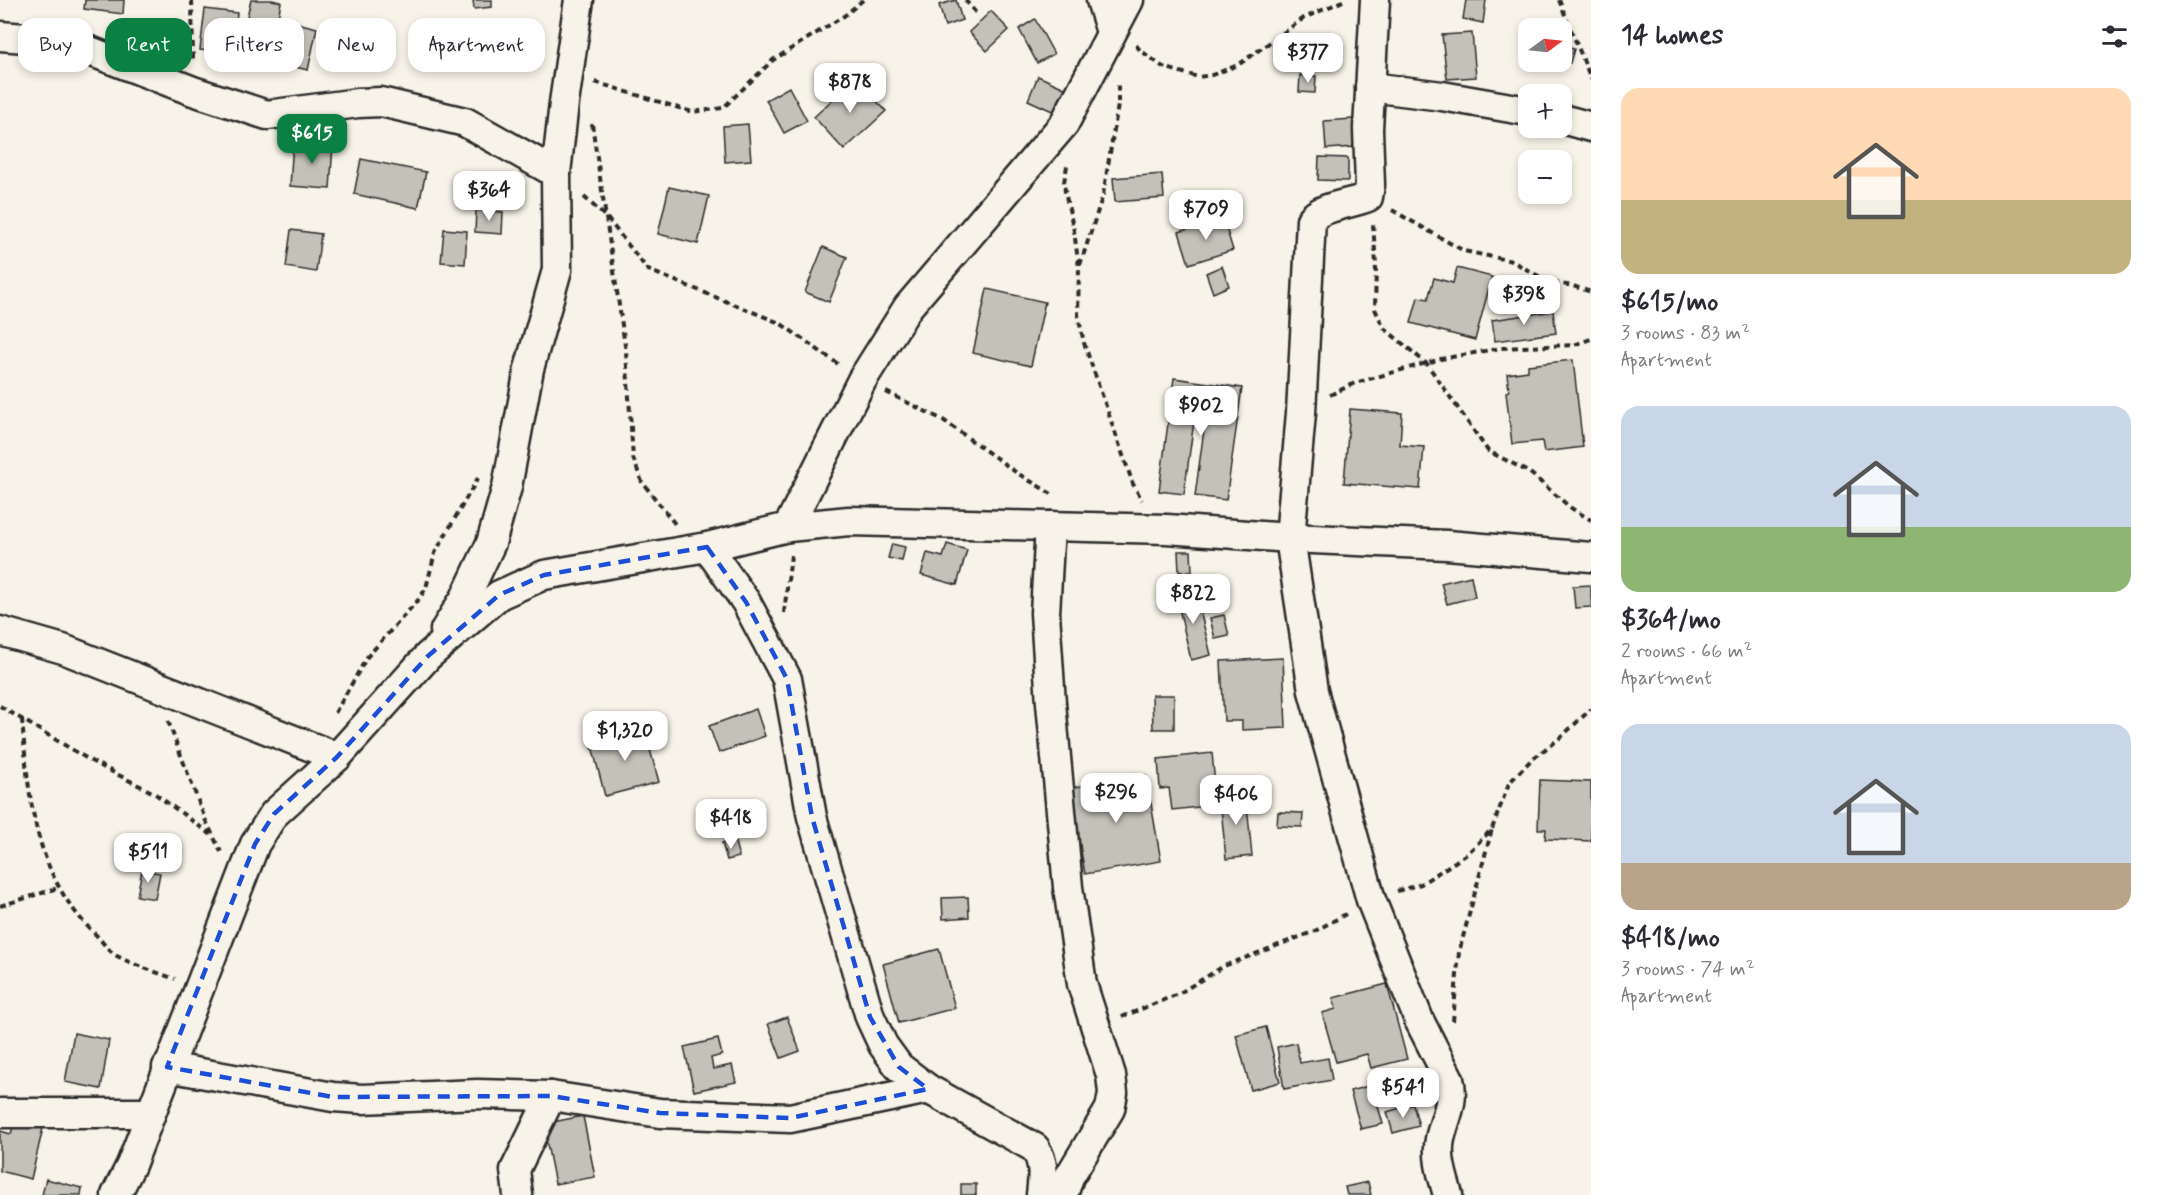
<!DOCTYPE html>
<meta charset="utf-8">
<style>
body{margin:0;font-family:Mynerve,sans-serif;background:#f2f2f3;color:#2b2b33;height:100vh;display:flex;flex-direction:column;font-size:22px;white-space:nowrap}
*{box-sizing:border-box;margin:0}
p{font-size:20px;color:#7c7c81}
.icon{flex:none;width:33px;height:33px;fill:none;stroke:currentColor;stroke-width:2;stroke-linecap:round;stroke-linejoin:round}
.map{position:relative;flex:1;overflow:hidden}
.panel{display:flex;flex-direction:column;background:#fff;width:570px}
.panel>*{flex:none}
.banner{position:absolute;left:18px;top:18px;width:570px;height:54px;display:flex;gap:12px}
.needle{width:39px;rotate:75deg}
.controls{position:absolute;left:1518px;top:18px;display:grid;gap:12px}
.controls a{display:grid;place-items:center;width:54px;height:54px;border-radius:12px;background:#fff;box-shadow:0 3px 9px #0003;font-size:30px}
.price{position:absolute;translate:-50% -51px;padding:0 14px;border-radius:12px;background:#fff;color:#222;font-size:20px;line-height:39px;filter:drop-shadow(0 2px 3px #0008)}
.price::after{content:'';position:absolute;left:50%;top:36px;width:18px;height:14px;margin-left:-9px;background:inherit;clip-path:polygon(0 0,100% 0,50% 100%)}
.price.active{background:#0b8043;color:#fff}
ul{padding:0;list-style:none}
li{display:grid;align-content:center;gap:12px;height:318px;padding:0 30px}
li span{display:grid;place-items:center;height:186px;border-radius:18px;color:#555}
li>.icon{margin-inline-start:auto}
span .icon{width:108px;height:108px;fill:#fffc;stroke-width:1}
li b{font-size:26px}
h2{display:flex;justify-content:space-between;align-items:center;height:72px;padding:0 30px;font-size:26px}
.chip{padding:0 21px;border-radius:18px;background:#fff;box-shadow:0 3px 9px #0003;font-size:21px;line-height:54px}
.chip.active{background:#0b8043;color:#fff}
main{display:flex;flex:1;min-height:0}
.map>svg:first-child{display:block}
</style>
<main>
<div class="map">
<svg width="1591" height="1195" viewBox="0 0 1591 1195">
<rect width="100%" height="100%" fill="#f7f3e8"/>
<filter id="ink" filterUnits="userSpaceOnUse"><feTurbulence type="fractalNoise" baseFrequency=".0167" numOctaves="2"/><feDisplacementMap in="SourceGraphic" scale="12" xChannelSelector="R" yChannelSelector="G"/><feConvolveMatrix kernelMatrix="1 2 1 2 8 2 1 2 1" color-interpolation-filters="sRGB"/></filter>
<g filter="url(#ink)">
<!-- building -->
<g fill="#c4c1b9" stroke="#2b2b2b" stroke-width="1.5">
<path d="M85,0h39l-1,14 -39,-5z"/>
<path d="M251,0h21l9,2 -3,16 39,10 -9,42 -70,-17z"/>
<path d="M473,0h19v7l-18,2z"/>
<path d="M956,0l6,20 -17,6 -6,-21z"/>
<path d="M1466,0h20l-3,23 -20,-4z"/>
<path d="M205,9l32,4 -5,44 -12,-2v-3l-20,-2z"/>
<path d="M991,11l18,19 -22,21 -18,-19z"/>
<path d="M1035,19l19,35 -17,9 -18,-34z"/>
<path d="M1472,33l4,44 -29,2 -5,-44z"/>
<path d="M1562,46l12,3 -4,14 -8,-3z"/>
<path d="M1300,75l16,1 -1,17 -16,-1z"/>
<path d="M1038,76l33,15 -10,24 -33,-15z"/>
<path d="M855,78l31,33 -42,39 -30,-33z"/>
<path d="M789,87l18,34 -23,12 -18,-33z"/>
<path d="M1353,119l2,28 -29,2 -2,-28z"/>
<path d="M748,124l3,36 -26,2 -2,-36z"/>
<path d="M293,141l40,3 -3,45 -40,-3z"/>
<path d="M1319,157l29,1v23l-30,-1z"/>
<path d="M361,159l65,13 -8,36 -64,-14z"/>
<path d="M1162,174l2,24 -49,4 -2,-24z"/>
<path d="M669,187l40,9 -11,48 -40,-10z"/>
<path d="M476,210l27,2 -1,22 -27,-2z"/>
<path d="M1223,218l10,32 -44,14 -10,-32z"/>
<path d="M444,229l23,2 -2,33 -24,-2z"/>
<path d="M291,230l30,4 -5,38 -30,-5z"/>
<path d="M823,247l24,10 -18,45 -24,-10z"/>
<path d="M1222,266l7,20 -16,7 -7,-20z"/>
<path d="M1457,268l35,9 -17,63 -64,-17 7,-26 10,2 6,-21 19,5z"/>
<path d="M987,289l58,13 -14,64 -58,-13z"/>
<path d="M1553,311l3,22 -61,8 -3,-21z"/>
<path d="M1573,360l10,87 -39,5 -2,-11 -30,3 -6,-52 3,-1 -2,-17 21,-3v-6z"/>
<path d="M1174,378l68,10 -16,112 -31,-4 10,-74 -11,-1 -10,73 -25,-3z"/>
<path d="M1350,409l52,4 -2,32 24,2 -4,42 -76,-6z"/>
<path d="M892,544l13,3 -3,14 -14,-3z"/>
<path d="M947,544l20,6 -10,35 -36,-10 6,-22 16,4z"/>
<path d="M1178,551h13l1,21h-13z"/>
<path d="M1471,576l4,21 -28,7 -6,-21z"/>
<path d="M1591,585v22l-16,1 -2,-22z"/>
<path d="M1195,590l16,65 -20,5 -15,-65z"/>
<path d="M1224,615l5,21 -14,3 -5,-21z"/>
<path d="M1283,658l3,70 -44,2v-9h-18l-3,-60z"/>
<path d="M1152,695h22v34h-21z"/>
<path d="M756,709l9,27 -46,17 -10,-27z"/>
<path d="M644,728l15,54 -54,14 -14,-54z"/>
<path d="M1212,753l5,52 -45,5 -3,-22 -9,1 -2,-30z"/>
<path d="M1146,775l15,86 -76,13 -15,-86z"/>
<path d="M1540,780l51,2v59l-46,-2 1,-10h-8z"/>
<path d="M1246,794l6,62 -26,3 -6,-62z"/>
<path d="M1278,812l25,1 -1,14 -25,-1z"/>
<path d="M734,839l5,18 -12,3 -5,-17z"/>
<path d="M142,870l18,3 -5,26 -18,-3z"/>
<path d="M968,897l1,20 -26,2 -1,-21z"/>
<path d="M939,949l16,59 -56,15 -16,-59z"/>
<path d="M1387,984l20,75 -36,9 -4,-14 -31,8 -14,-49 14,-4 -3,-11z"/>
<path d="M787,1017l13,34 -19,7 -13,-34z"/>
<path d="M1266,1027l14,55 -29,8 -15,-55z"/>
<path d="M74,1033l35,7 -8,49 -36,-7z"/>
<path d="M718,1039l4,16 -11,3 2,11 19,-4 4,17 -42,9 -10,-44z"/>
<path d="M1296,1043l4,20 28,-5 4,22 -48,9 -7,-42z"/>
<path d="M1372,1085l11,39 -22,5 -11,-38z"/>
<path d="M1413,1104l6,22 -26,7 -6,-21z"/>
<path d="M583,1116l12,61 -40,7 -12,-60z"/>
<path d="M15,1120l28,8 -12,51 -31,-8v-40l11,3z"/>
<path d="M46,1179l36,9 -1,7h-39z"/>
<path d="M1368,1182l3,13h-24l-2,-8z"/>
<rect x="961" y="1184" width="15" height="11"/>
</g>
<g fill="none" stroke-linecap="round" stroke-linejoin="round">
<!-- street casing -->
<g stroke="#2b2b2b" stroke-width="33">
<g id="street">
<path d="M1101,0l10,32"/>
<path d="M1375,0l-7,129 2,56 -2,12c-16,7 -48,9 -57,23l-10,193 -11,125 23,153 58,209 48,120 30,59c6,23 -4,38 -9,60 -4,19 3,38 8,56"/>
<path d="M0,36l64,5 129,50 74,24 91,-12 23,-1 84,20 91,51"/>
<path d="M1370,87l72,9 86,15"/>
<path d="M1562,119l29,8"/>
<path d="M1050,526l-5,87 6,90 17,184 14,97 29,91 2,18 -3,16 -41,68 -6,18"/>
<path d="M788,527l74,-147 46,-73 156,-183 65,-124"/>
<path d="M707,547l39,55 41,77 25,138 58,200 13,28 16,22 29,22 107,59c10,16 8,29 6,47"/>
<path d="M445,630l20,-32 26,-55 16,-56 22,-118 28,-99 -1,-97 8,-70 15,-103"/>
<path d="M0,631l63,18 274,108"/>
<path d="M167,1067l166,30 29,2 115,-5 74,2 109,17 130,5 138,-29"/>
<path d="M0,1113h150"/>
<path d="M116,1195l15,-30 124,-321 19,-30 63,-57 91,-101 71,-61 45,-20 163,-28 81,-20 61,-6 318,8 123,9 157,7 144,12"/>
<path d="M518,1195l-3,-25 36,-74"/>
</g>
</g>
<!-- path -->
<g stroke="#2b2b2b" stroke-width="4" stroke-dasharray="6 4.5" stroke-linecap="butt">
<path d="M192,0l1,62"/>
<path d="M965,0l11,13"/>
<path d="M1559,0l32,79"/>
<path d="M1136,45l4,5 23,17 35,10 14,-2 26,-10 66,-47 41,-18"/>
<path d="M595,82l97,30 31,-4 50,-48 71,-44 19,-16"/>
<path d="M592,124l34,228 7,106 9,24 33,42"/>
<path d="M1067,166l-3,16 1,10 9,39 5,37 -1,47 6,28 49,141 9,16"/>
<path d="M584,197l23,21 41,52 132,53 58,41"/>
<path d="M1392,210l72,41 48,10 37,21 24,4 18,6"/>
<path d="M1373,225l3,39 -1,45 9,19 43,36 61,87 41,21 42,36 20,12"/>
<path d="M1080,265l23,-70 15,-90v-22"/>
<path d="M886,392l57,28 74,53 38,23"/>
<path d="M1330,395l25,-12 86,-24 60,-11 73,-3 17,-6"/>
<path d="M784,613l7,-58"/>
<path d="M0,706l91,55 63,32 59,43"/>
<path d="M335,713l32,-56 52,-58 7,-11 9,-35 43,-75"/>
<path d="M22,719c7,82 12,156 74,216 7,7 14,18 23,22 17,9 37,15 56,22"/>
<path d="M168,721l37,98 16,33"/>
<path d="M1397,891l24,-7 46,-30 25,-25 17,-46 22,-23 30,-23 30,-28"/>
<path d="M0,906l58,-18"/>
<path d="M1122,1017l56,-23 46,-28 91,-35 31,-17"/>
<path d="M1453,1021l6,-69 33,-123"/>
</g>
<!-- street -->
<use href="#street" stroke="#f7f3e8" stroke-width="28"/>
</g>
</g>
<!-- marked area -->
<path fill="none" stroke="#1d4ed8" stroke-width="4.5" stroke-dasharray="12 8" stroke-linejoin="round" d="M707,547l39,55 41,77 25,138 58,200 29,50 29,22 -138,29 -130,-5 -109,-17 -218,1 -166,-30 88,-223 19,-30 63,-57 91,-101 71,-61 45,-20z"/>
</svg>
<div class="controls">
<a><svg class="needle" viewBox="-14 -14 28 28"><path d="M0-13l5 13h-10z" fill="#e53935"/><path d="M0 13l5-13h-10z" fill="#7c7c81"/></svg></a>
<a>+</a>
<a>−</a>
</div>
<b class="price" style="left:1308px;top:84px">$377</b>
<b class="price" style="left:850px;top:114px">$878</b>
<b class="price active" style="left:312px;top:165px">$615</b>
<b class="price" style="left:489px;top:222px">$364</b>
<b class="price" style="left:1206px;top:241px">$709</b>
<b class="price" style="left:1524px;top:326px">$398</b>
<b class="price" style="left:1201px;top:437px">$902</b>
<b class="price" style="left:1193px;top:625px">$822</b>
<b class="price" style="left:625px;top:762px">$1,320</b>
<b class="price" style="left:1116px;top:824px">$296</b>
<b class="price" style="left:1236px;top:826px">$406</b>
<b class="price" style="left:731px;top:850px">$418</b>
<b class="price" style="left:148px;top:884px">$511</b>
<b class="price" style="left:1403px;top:1119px">$541</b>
<div class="banner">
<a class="chip">Buy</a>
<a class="chip active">Rent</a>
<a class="chip">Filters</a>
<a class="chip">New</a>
<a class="chip">Apartment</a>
</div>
</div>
<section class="panel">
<h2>14 homes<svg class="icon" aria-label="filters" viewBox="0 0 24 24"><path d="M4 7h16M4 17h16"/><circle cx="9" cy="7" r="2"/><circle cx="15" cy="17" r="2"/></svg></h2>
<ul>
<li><span style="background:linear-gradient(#ffd9b3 60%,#c2b280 0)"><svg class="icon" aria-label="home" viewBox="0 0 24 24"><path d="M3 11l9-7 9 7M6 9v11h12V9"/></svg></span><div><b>$615/mo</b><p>3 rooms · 83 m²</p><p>Apartment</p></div></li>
<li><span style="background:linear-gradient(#c9d6e8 65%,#8fb573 0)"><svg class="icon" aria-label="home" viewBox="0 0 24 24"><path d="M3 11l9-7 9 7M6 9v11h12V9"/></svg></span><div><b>$364/mo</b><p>2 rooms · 66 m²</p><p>Apartment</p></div></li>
<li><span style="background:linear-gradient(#c9d6e8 75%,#b9a48a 0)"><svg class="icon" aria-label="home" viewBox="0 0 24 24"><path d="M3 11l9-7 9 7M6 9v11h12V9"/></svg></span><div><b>$418/mo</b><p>3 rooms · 74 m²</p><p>Apartment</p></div></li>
</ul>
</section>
</main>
